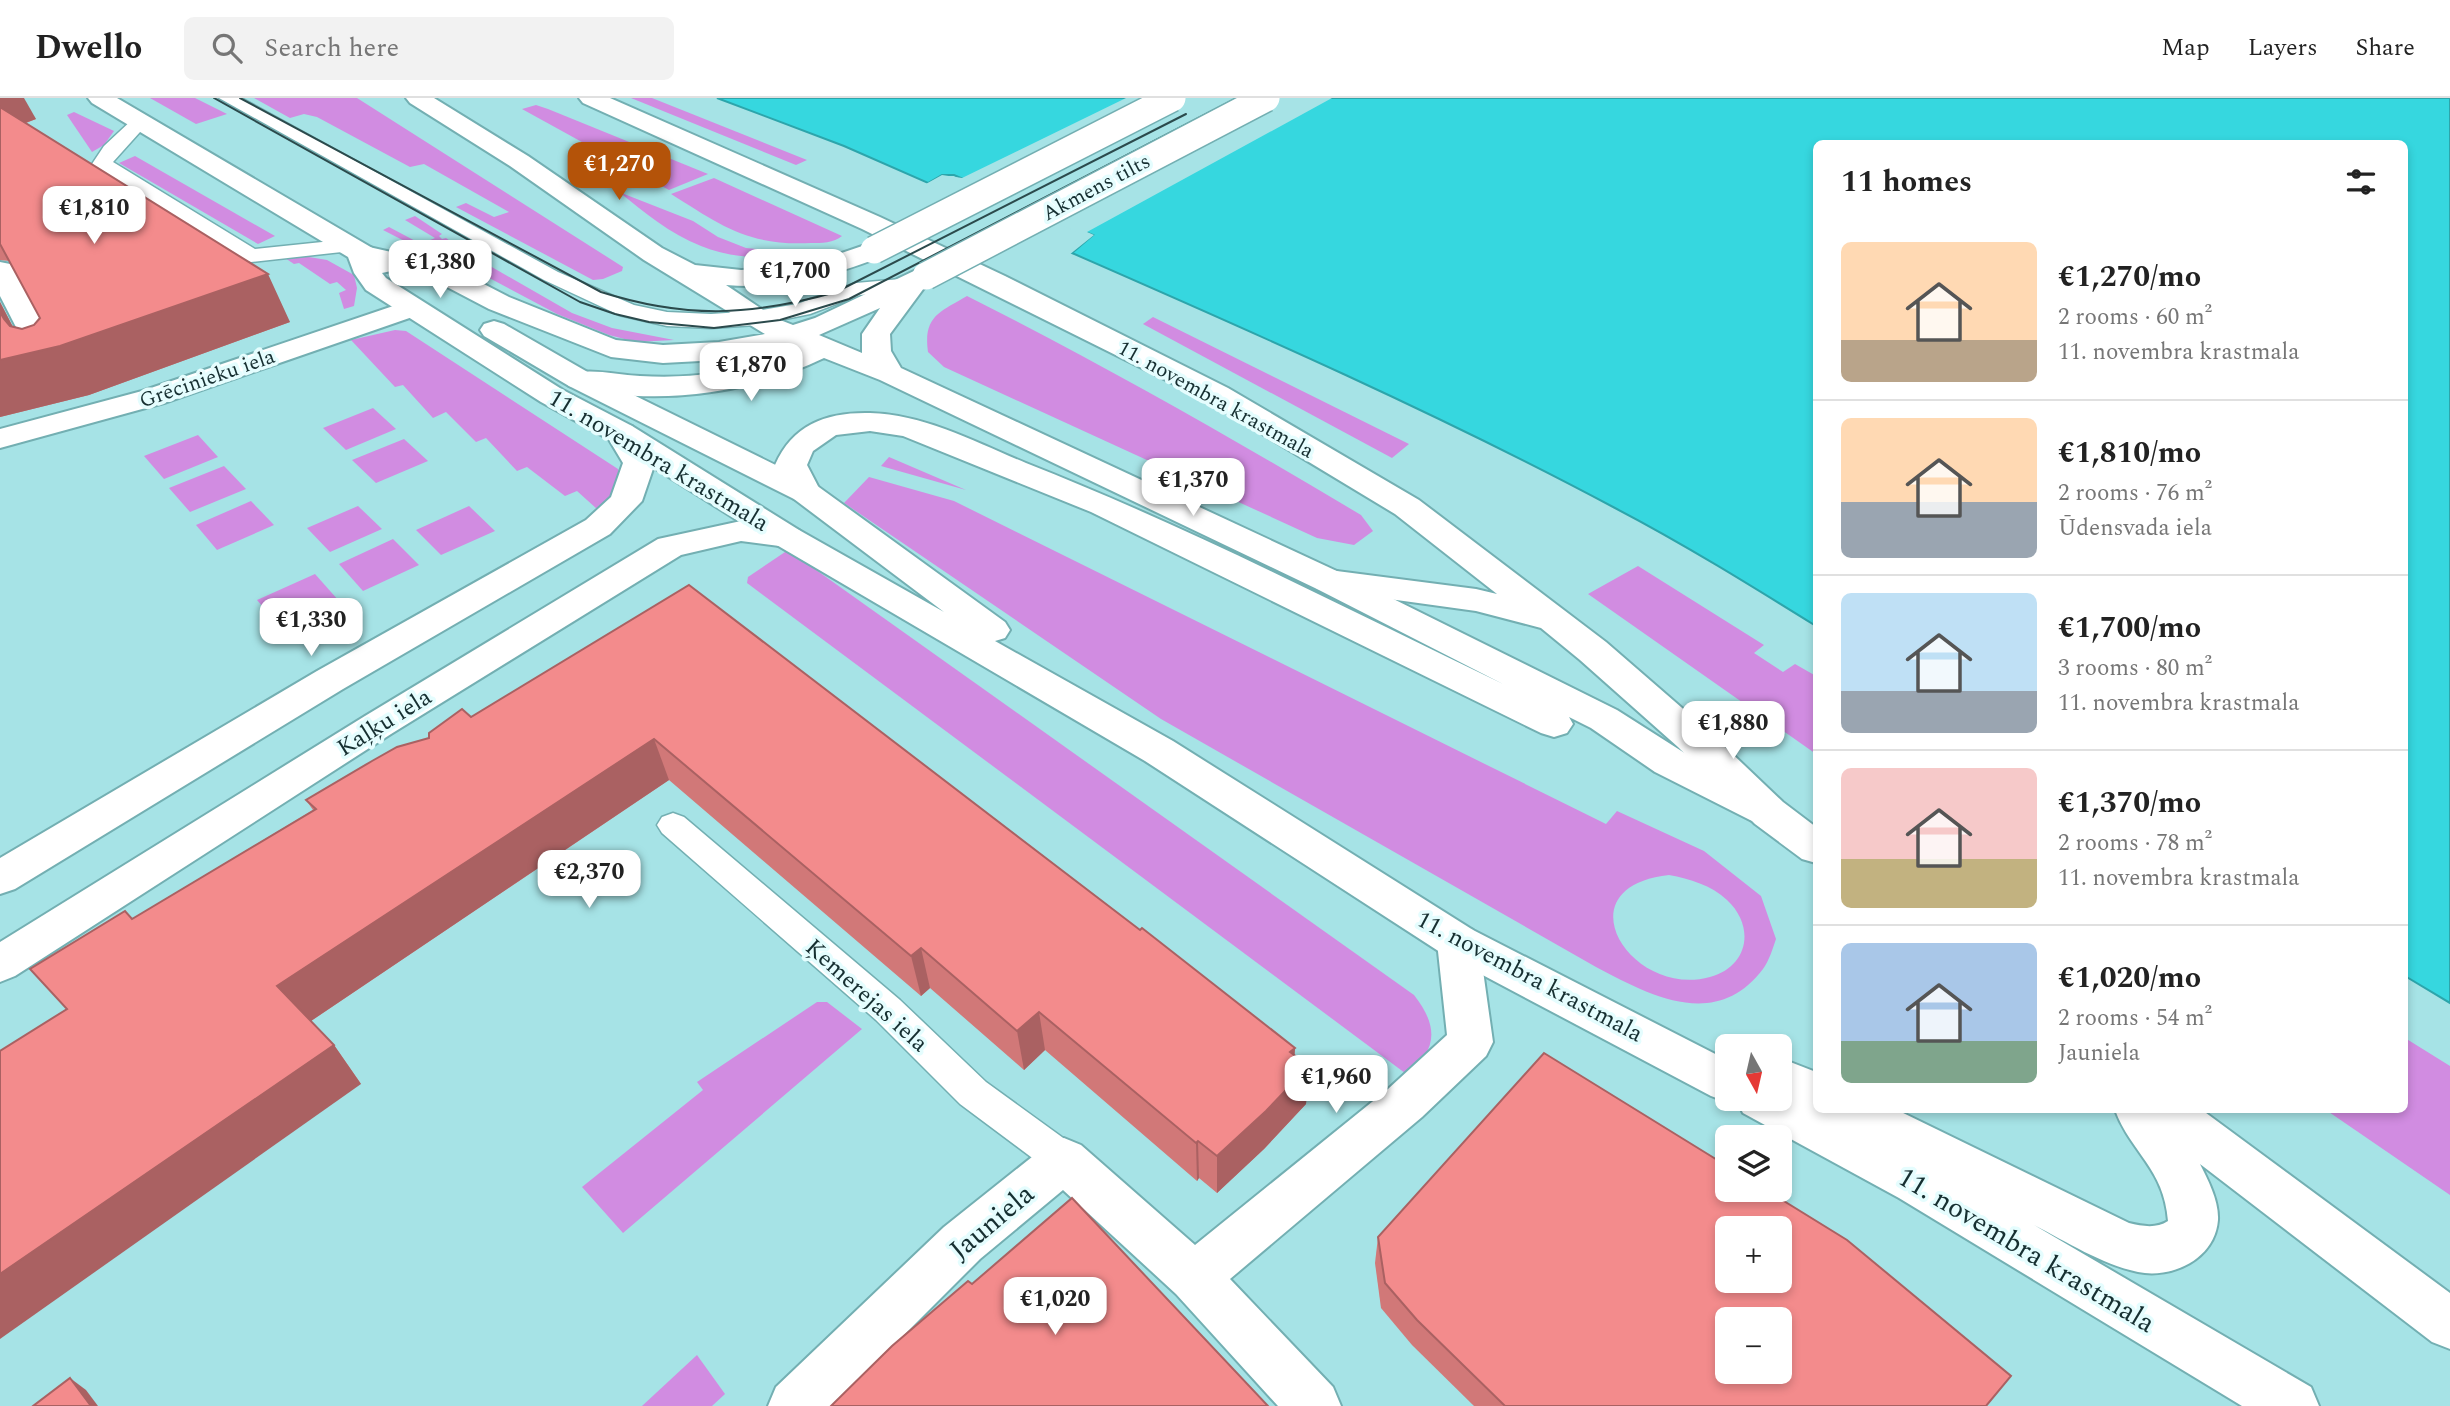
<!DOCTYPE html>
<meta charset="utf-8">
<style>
body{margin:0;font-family:Spectral,serif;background:#f2f2f2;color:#222;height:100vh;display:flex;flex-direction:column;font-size:26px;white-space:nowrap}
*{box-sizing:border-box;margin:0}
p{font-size:23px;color:#767676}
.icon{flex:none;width:38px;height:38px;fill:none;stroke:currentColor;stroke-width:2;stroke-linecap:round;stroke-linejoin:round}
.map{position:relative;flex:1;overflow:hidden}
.details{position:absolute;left:1813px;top:42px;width:595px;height:973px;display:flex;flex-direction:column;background:#fff;border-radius:10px;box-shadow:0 4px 10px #0003}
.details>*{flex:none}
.needle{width:46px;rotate:172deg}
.controls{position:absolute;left:1715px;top:936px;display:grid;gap:14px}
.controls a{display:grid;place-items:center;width:77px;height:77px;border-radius:10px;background:#fff;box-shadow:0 4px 10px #0003;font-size:35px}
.price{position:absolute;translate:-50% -60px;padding:0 16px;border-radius:14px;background:#fff;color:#222;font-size:23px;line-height:46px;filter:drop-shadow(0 2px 4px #0008)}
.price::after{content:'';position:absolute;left:50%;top:42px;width:21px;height:16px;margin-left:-10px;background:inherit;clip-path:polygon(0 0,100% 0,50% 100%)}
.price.current{background:#b45309;color:#fff}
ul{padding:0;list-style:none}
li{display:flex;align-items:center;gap:21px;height:175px;padding:0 28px}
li+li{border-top:2px solid #e0e0e0}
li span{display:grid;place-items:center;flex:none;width:196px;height:140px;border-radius:10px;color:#555}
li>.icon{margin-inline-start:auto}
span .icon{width:84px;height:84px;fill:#fffc;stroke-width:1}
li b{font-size:30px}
h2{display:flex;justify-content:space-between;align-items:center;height:84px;padding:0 28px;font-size:30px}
header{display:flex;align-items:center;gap:42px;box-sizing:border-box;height:98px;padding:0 35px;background:#fff;border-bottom:2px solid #e0e0e0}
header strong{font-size:33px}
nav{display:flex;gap:38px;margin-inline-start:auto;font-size:24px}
.search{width:490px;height:63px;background:#f2f2f2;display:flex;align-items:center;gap:18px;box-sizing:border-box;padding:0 24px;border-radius:10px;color:#767676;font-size:26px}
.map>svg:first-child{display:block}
</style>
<header>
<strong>Dwello</strong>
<div class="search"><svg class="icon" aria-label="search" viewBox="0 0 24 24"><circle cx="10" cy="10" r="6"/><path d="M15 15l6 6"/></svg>Search here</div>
<nav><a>Map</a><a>Layers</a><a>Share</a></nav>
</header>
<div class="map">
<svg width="2450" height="1308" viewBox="0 0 2450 1308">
<rect width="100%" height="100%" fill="#a6e3e6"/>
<!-- green -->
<g fill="#d18ce1" fill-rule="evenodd">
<path d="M150,0h45l32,16 -31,10z"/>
<path d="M254,0h103l266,169 -1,4 -19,8 -10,1 -137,-73 10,-4 28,14 15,-5 -85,-48 -14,3 -93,-50 -13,-3 -14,4z"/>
<path d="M631,0h21l155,62 -11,5z"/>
<path d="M536,7l12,4 160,65 -39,16 -147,-81z"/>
<path d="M74,14l40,19 -10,14 -12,7 -25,-37z"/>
<path d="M135,58l140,80 -17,8 -139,-81z"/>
<path d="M714,80l128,58c-8,7 -21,7 -31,7 -63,3 -89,-17 -140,-49z"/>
<path d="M619,94l74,29 25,16 28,11 41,4 31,-1 8,4c-40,3 -87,7 -125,-9 -31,-12 -57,-34 -82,-54z"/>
<path d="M415,118l27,18 -3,2 3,3 4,-1 18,13 108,62 40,15 62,12 -38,2 -27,-7 -52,-21 -79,-42 -54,-21 -41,-21 6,-3 32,17 14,-6 -30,-18z"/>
<path d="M303,158l24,4 27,15 3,13 -3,18 -10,3 -5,-16 7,-3 -9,-8 -7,2 -31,-21 -5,1 -9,-6z"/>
<path d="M967,198c135,68 265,142 394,219l12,16 -19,14 -37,-7 -373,-171 -16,-15c-5,-36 12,-40 39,-56z"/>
<path d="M1153,219l256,127 -17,14 -249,-134z"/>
<path d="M395,232l11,1 212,138 4,12 -8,14 -17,14 -20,-18 -12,5 -38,-29 -10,4 -31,-33 -10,4 -30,-30 -13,6 -30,-33 -8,2 -44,-47z"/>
<path d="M373,310l23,21 -50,21 -23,-22z"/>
<path d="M198,337l20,22 -54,22 -20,-23z"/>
<path d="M404,341l24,22 -52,22 -24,-23z"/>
<path d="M889,359l77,33 -85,-24z"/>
<path d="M224,368l22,23 -56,23 -21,-24z"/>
<path d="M869,379l85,24 652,323 11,-13 87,40 57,45 15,43c-3,9 -7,22 -13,30 -47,62 -112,27 -167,-2l-435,-248 -317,-216zM1669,777c21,4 42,10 58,25 29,27 21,67 -17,77 -79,22 -150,-90 -41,-102z"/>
<path d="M251,403l23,24 -57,25 -21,-25z"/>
<path d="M358,408l24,23 -52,23 -23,-24z"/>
<path d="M469,408l26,25 -54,24 -25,-25z"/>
<path d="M393,441l26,26 -56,26 -24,-27z"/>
<path d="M788,452l626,445c24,30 25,57 -9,78l-658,-490 1,-6z"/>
<path d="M1638,468l126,79 -10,8 29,19 12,-8 21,12v78l-228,-160z"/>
<path d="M315,476l24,27 -58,27 -24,-28z"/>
<path d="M817,904h10l35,27 -239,204 -41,-46 121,-97 -6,-8z"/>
<path d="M2405,940l45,28v129l-124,-85h78z"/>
<path d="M697,1257l28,39 -13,12h-70z"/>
</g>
<!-- water -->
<path fill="#36d7df" stroke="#2ca5ab" stroke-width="2" d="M717,0h1733v905l-45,-27 -1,-832h-588v482c-66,-41 -132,-82 -201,-118 -176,-94 -360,-175 -543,-255l21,-18 -139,-60h-12l-14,8 -84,-37z"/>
<!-- pier -->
<path fill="#a6e3e6" d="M1126,0h206l-245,134 7,3 -25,20v-4l18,-15 -134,-57h-11l-13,7 -5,-1 18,-10 20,3z"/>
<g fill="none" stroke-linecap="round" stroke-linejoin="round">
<!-- service casing -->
<g stroke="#73afb2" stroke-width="3">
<g id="service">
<path d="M219,0h22l317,174 76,33 33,7 44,2 45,-3 41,-7 59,-21 56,-5 8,1 3,5 -3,5 -8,1 -52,5 -50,19 -54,11 -45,3 -44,-2 -48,-11 -75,-35z"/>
<path d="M140,18l9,6 -36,40 142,87 96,-10 7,2 3,4 -3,4 -7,2 -100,11 -7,-2 -149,-92 -3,-4 12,-18 30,-28z"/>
<path d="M673,715l11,4 216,183 86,82 91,66 6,12 -6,12 -13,5 -13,-5 -91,-68 -84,-84 -214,-187 -5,-8 5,-8z"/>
</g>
</g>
<!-- minor casing -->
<g stroke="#73afb2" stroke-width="4">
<g id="minor">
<path d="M0,164l10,2 4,6 52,96 -5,6 -10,3 -10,-3 -5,-6 -36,-70z"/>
<path d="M411,202l10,2 4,6 -4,6 -257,89 -164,45v-19l142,-38z"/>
<path d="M621,326l11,2 23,37 -13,38 -32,33 -267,155 -328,200 -15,5v-36l317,-187 269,-151 25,-23 12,-34 -18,-30 5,-7z"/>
<path d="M741,423l58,9 5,7 -5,7 -12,3 -46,-6 -60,14 -290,179 -376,242 -15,6v-40l365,-226 293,-177z"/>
<path d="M1458,827l15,5 6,12 14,100 -7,14 -64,61 -192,162 103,108 8,19h-63l-102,-112 -113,-104 -83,69 -147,147h-65l8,-19 168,-160 103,-82 17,-7 17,7 114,100 193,-156 59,-54 -10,-93 6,-12z"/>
</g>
</g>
<!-- secondary casing -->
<g stroke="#73afb2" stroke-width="4">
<path id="secondary" d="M406,0h28l94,58 134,92 33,17 46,5 44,-2 33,-7 56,-19 9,2 4,6 -4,6c-51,20 -102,34 -157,29l49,33 18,7 22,-7 101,-48 10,-2 10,2 4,6 -4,6 -12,6 -34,46 1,17 10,17 440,205 276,137 66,42 95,48 6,10 -6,10 -14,5 -14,-5 -95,-48 -64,-44 -22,-11 4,7 -6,9 -13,4 -13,-4 -450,-221 -188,-76 -33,-5 -34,4 -23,16 -6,14 14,27 -5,7 -11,3 -11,-3 -19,-34c18,-41 52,-53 95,-52 54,1 107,30 156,50 163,64 319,145 477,221l-186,-95 -437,-209 -56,-22c-76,37 -172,49 -255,28l-4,-6 4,-6c23,-6 48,1 71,2 57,3 108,-4 159,-28l-7,-3 -73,15 -56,3 -52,-6 -122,-48 -63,-33 -75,-17 -4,-6 4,-6 9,-2 85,19 64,33 107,43 47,5 56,-3 46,-8 -121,-74 -134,-94 -100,-63zM880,210l-18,26v19l-43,-18z"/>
</g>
<!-- primary casing -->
<g stroke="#73afb2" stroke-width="4">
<g id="primary">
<path d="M88,0h29l274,161 4,6 -4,6 -9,2 4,5 177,112 69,36 167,104 145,82 -150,-113 -225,-113 -85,-50 -4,-6 4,-6 10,-3 10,3 87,50 225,111 189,137 5,8 -5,8 -10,3 178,100 300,189 254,130v39h8l-8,3 -16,-6 -268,-142 -298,-193 -370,-217 -165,-104 -69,-38 -175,-112 -12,-17 -6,-16 -256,-154z"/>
<path d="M579,0h31l270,119 125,59 223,112 191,112 187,142 98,85 79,75 33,25v36l-14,-4 -47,-35 -77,-77 -98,-87 -39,-32 -65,-17 -159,-22 -5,-8 5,-8 12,-3 147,19 21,5 -102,-80 -189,-114 -344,-171 -279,-126z"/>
<path d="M1780,960l36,14v38h10l4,3 -1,-3h68l232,113c13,3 27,6 39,-2 -4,-53 -37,-68 -53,-111h87l248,183v56l-18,-7 -232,-178c8,16 19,37 18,56 -3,39 -46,59 -80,52 -37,-8 -71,-30 -104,-47l277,162 8,19h-77l-343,-208 -156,-85 -7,-14h44z"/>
</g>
</g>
<!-- service -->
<use href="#service" fill="#fff" fill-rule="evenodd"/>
<!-- minor -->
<use href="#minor" fill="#fff" fill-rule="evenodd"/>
<!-- secondary -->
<use href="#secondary" fill="#fff" fill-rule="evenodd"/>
<!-- primary -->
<use href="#primary" fill="#fff" fill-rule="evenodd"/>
<!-- tram -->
<g stroke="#2b4a4c" stroke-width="2">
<path d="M214,0l366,204 35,12 34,8 65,6 66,-8 69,-21 388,-201"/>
<path d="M240,0l361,194c85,27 150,24 235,0l350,-178"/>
</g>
<!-- secondary-bridge casing -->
<g stroke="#73afb2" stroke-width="30" stroke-linecap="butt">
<g id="secondary-bridge">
<path d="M874,152l298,-152"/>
<path d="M926,178l340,-178"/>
</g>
</g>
<!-- secondary-bridge -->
<use href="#secondary-bridge" stroke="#fff" stroke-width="27"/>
</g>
<!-- wall -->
<g fill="#d17878">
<path d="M0,0l36,21 -10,4 264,199 -201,73 -89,22v-115l13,25 9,2 12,-4 6,-7 -31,-57 -9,-1z"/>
<path d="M689,487l606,463 -1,7 15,11 -3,38 -42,45 -47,44 -18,-15 -2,3 -152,-131 -21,20 -94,-82 -9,8 -252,-216 -358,241 23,24 27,39 -294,-74 65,-91 181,-109 -7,-10 165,-83z"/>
<path d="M1378,1139l608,169h-512l-62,-61 -31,-37 -6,-45z"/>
</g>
<!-- shaded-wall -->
<g fill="#aa6162">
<path d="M0,0h24l12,21 -36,13z"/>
<path d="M268,176l22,48 -201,73 -89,22v-57l4,-41 -4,-7v-10l27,52z"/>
<path d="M654,641l15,41 -364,245 -28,-39z"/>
<path d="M921,850l9,40 -9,8 -10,-40z"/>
<path d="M1039,914l6,38 -21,20 -7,-39z"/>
<path d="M334,947l27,39 -361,255v-65z"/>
<path d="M1295,950l-2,35 16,-17 -3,38 -42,45 -47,44v-37l73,-104z"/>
<path d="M1198,1043l1,37 -2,3 -1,-38z"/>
<path d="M70,1280l16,12 12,16h-7z"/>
</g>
<!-- building -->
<g fill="#f38b8c" stroke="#aa6162" stroke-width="2" fill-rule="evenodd">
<path d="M0,9l268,167 -208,72 -60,14v-48l4,7 6,7 12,3 12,-4 6,-7 -40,-74z"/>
<path d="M689,487l451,345 2,-2 153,120 -5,4 19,14 -43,45 -49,45 -19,-15 -2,2 -157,-131 -22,19 -96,-83 -10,8 -257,-217 -377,247 57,59 -334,229v-223l67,-42 -37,-40 95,-58 7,8 184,-110 -10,-9 66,-39 25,-14 32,-9v-5l33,-24 9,8z"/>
<path d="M1544,955l183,113v24h39l81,50 164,136 -25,30h-481l-88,-86 -32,-37 -7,-46zM1727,1130h53v53h-53zM1727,1222h53v52h-53z"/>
<path d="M1072,1100l196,208h-437l61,-60 76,-65 4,3z"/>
<path d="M70,1280l21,28h-58z"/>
</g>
<g text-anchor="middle" stroke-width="7" stroke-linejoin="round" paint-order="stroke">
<!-- far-street labels -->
<g font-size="21" fill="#162f31" stroke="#e5fdfe">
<text transform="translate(1096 89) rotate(-28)" y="7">Akmens tilts</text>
<text transform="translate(207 280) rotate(-19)" y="7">Grēcinieku iela</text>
<text transform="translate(1216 301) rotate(29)" y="7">11. novembra krastmala</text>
</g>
<!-- street labels -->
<g font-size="24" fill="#162f31" stroke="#e5fdfe">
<text transform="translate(659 362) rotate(31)" y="8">11. novembra krastmala</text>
<text transform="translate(384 624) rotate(-32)" y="8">Kaļķu iela</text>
<text transform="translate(1530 878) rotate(28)" y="8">11. novembra krastmala</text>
<text transform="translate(867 897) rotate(42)" y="8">Ķemerejas iela</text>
</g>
<!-- near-street labels -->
<g font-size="28" fill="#162f31" stroke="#e5fdfe">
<text transform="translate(991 1123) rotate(-40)" y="10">Jauniela</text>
<text transform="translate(2027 1151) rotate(31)" y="10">11. novembra krastmala</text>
</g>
</g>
</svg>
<div class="controls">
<a><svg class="needle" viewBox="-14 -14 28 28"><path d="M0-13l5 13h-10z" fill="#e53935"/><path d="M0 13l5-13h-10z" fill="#767676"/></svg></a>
<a><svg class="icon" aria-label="layers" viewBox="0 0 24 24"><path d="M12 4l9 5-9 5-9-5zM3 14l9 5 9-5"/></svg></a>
<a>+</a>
<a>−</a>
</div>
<b class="price current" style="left:619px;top:104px">€1,270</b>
<b class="price" style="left:94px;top:148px">€1,810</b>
<b class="price" style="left:440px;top:202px">€1,380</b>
<b class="price" style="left:795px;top:211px">€1,700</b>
<b class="price" style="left:751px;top:305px">€1,870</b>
<b class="price" style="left:1193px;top:420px">€1,370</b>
<b class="price" style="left:311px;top:560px">€1,330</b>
<b class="price" style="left:1733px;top:663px">€1,880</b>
<b class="price" style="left:589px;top:812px">€2,370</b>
<b class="price" style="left:1336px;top:1017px">€1,960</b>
<b class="price" style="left:1055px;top:1239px">€1,020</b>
<section class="details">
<h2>11 homes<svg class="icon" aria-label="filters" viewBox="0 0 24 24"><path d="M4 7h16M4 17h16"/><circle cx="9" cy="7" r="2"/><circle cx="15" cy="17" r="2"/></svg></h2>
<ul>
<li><span style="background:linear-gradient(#ffd9b3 70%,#b9a48a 0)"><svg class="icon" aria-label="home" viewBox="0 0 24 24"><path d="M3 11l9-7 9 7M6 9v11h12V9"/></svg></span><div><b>€1,270/mo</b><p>2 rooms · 60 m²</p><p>11. novembra krastmala</p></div></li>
<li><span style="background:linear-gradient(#ffd9b3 60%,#9aa5b1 0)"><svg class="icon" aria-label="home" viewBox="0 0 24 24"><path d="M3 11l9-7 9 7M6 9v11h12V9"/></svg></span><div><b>€1,810/mo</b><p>2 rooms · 76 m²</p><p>Ūdensvada iela</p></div></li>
<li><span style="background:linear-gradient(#bfe0f5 70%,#9aa5b1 0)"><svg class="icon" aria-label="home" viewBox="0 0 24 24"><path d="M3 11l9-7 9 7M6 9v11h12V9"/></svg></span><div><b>€1,700/mo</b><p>3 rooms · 80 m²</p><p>11. novembra krastmala</p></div></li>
<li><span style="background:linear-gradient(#f6c9c9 65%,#c2b280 0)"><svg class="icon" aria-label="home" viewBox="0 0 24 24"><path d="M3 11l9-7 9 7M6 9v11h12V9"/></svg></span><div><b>€1,370/mo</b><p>2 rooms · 78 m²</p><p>11. novembra krastmala</p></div></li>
<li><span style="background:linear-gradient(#a9c7e8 70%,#7fa58c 0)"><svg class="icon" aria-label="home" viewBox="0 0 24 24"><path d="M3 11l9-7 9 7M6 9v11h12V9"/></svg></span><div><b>€1,020/mo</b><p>2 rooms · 54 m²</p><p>Jauniela</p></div></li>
</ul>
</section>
</div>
